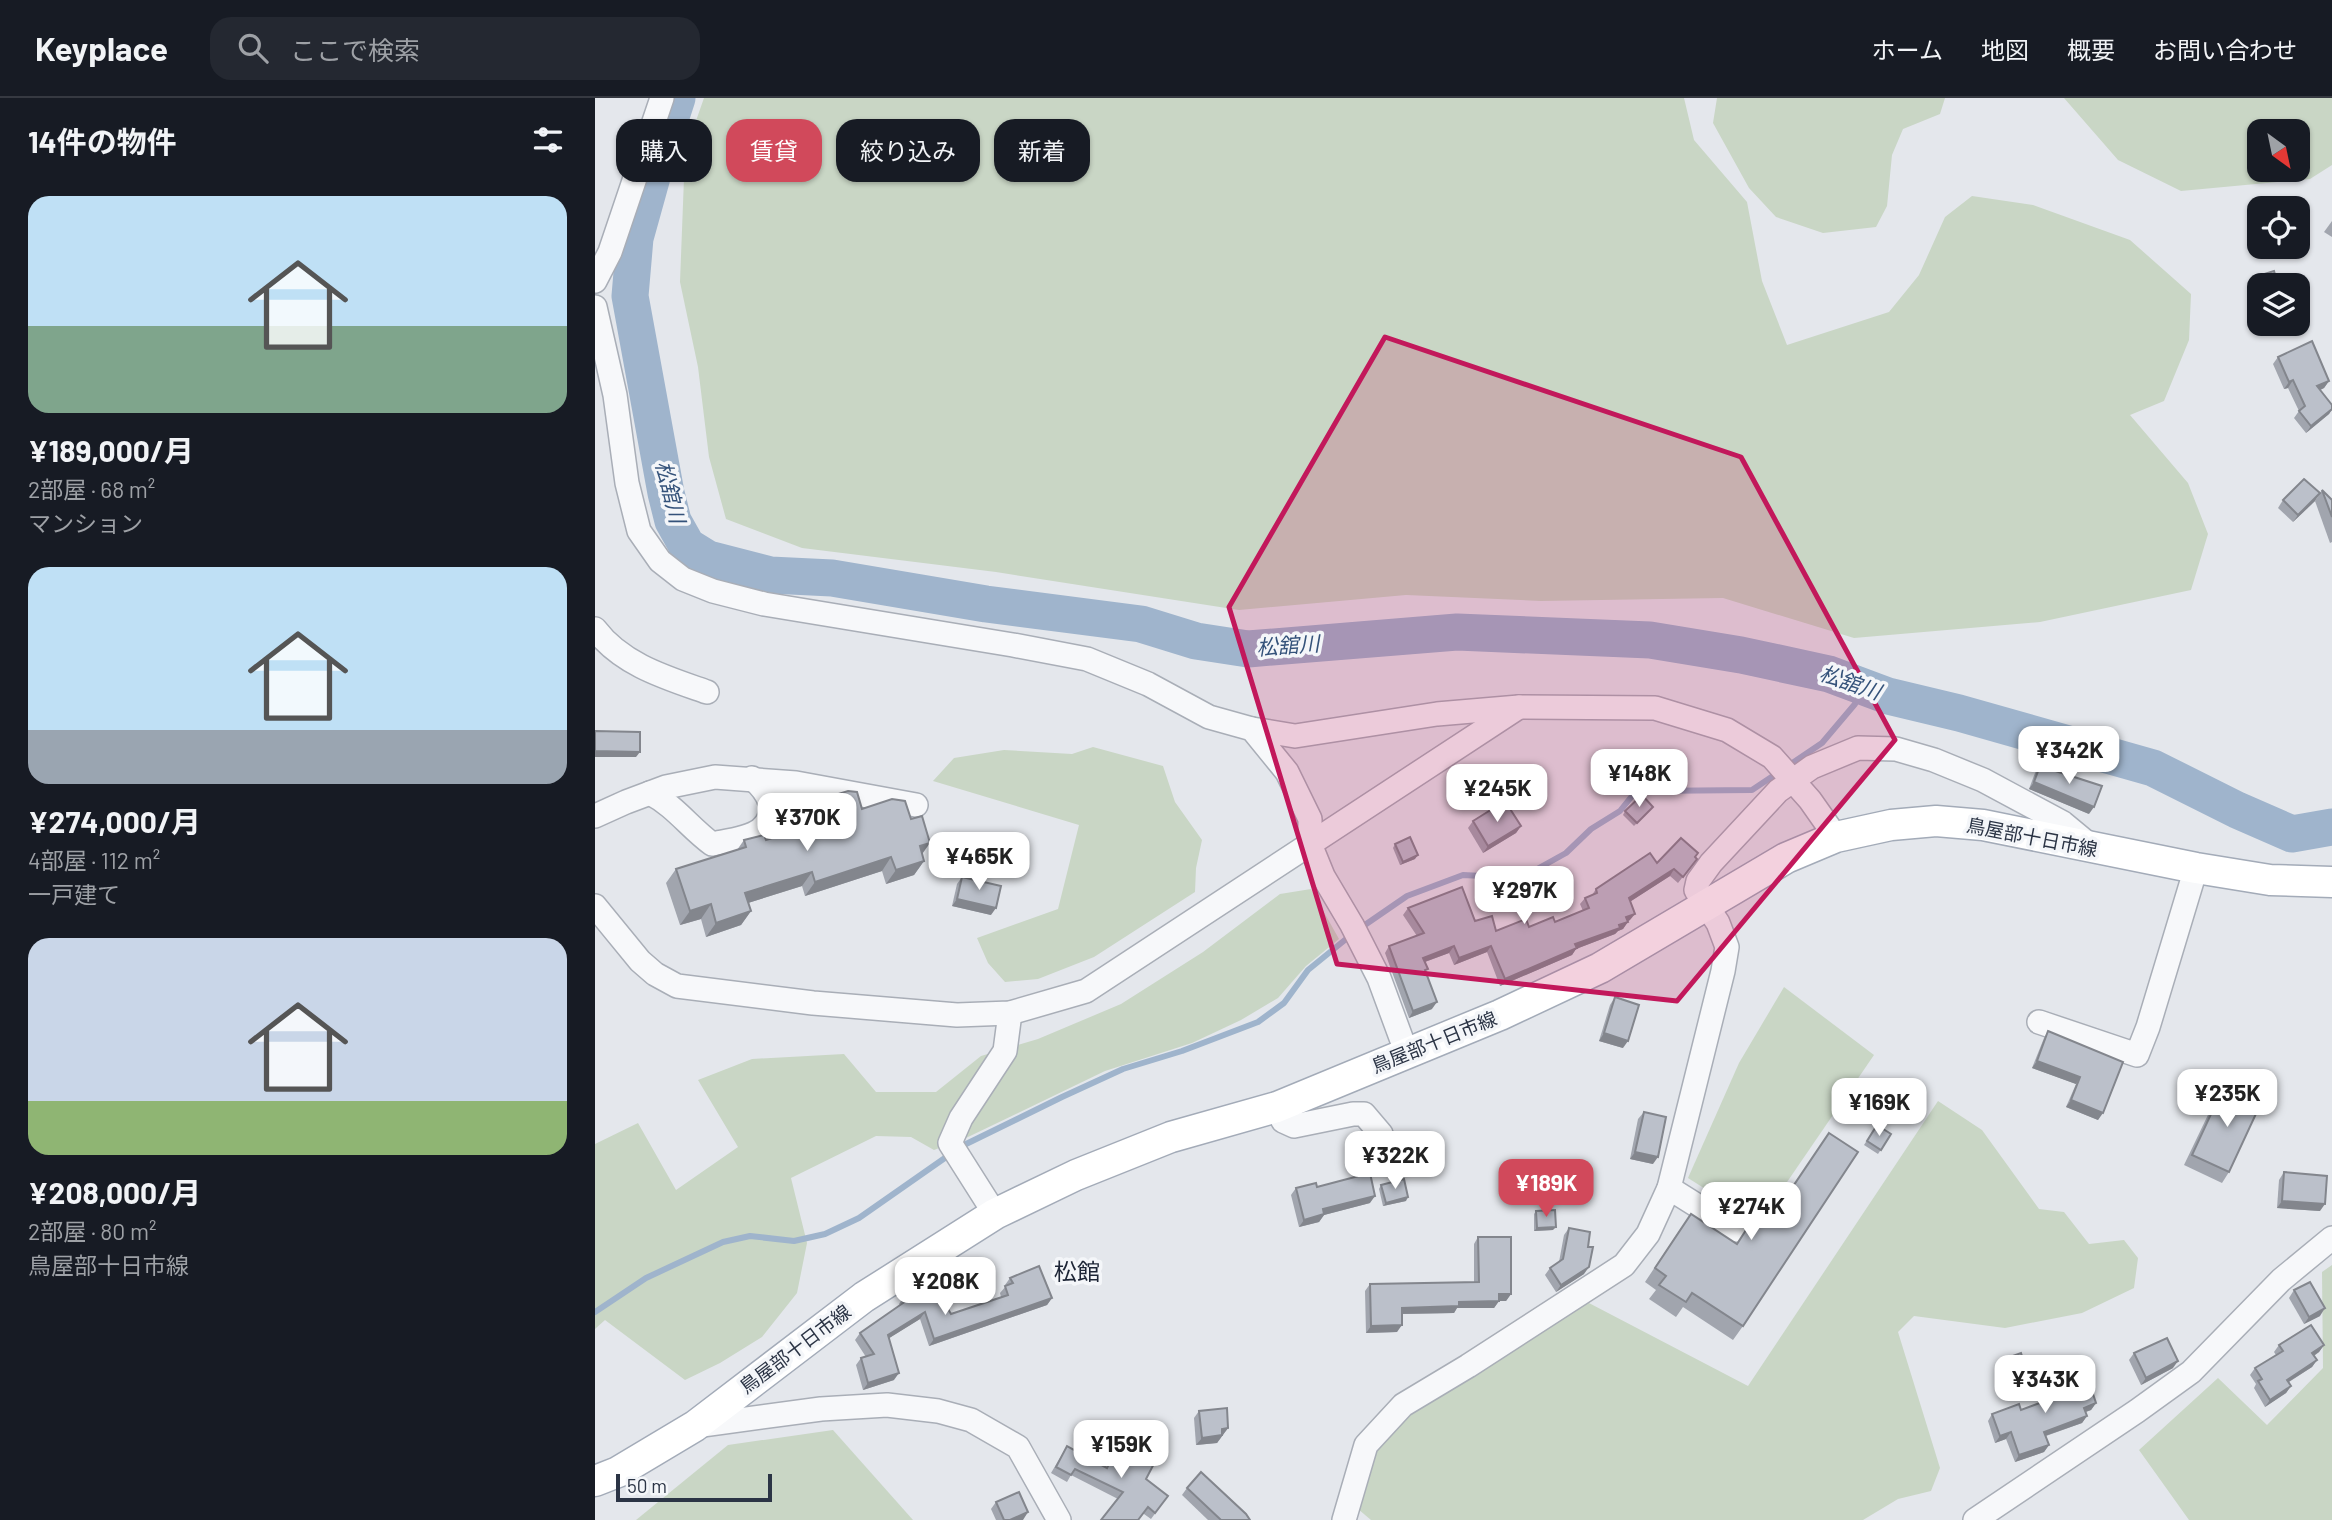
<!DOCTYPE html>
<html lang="ja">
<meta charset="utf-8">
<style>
body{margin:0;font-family:Barlow,"Noto Sans JP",sans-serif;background:#242831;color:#f1f3f6;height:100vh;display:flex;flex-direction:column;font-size:26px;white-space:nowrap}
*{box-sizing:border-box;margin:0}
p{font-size:23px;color:#9ea1a6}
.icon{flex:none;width:38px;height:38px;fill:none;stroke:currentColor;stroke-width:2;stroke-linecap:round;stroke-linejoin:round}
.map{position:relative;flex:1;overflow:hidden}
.panel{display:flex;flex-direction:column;background:#171b24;width:595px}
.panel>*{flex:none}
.hud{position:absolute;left:21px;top:21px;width:665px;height:63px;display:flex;gap:14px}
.needle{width:46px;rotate:147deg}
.controls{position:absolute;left:1652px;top:21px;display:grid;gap:14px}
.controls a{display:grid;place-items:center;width:63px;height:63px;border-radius:14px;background:#171b24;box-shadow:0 2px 5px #0004;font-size:35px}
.scale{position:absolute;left:21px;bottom:18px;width:156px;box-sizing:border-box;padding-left:7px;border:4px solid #2b3445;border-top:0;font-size:19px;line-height:24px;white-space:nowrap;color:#2b3445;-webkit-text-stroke:5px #f4f6f9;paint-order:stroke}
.price{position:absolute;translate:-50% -60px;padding:0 16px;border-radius:14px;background:#fff;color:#222;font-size:23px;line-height:46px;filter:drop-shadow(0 2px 4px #0008)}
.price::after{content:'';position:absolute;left:50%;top:42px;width:21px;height:16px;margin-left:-10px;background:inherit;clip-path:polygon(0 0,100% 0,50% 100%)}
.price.current{background:#d1495b;color:#fff}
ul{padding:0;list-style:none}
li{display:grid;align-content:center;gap:14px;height:371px;padding:0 28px}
li span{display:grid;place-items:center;height:217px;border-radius:21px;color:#555}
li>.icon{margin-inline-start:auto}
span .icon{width:126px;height:126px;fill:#fffc;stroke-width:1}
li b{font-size:30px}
h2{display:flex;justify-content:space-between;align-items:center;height:84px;padding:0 28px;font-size:30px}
.tag{padding:0 24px;border-radius:21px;background:#171b24;box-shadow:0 2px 5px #0004;font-size:24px;line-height:63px}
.tag.current{background:#d1495b;color:#fff}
header{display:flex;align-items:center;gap:42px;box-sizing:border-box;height:98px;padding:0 35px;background:#171b24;border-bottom:2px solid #363941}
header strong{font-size:33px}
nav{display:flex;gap:38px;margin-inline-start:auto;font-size:24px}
.search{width:490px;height:63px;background:#242831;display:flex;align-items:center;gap:18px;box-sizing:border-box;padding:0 24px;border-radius:21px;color:#9ea1a6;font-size:26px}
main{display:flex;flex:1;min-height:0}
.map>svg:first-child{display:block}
</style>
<header>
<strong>Keyplace</strong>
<div class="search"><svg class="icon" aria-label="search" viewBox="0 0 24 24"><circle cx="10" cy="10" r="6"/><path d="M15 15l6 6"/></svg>ここで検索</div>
<nav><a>ホーム</a><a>地図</a><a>概要</a><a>お問い合わせ</a></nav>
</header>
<main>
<section class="panel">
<h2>14件の物件<svg class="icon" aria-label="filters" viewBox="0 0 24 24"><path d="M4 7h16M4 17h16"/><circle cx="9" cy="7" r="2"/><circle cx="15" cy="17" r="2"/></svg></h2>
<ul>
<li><span style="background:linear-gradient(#bfe0f5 60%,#7fa58c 0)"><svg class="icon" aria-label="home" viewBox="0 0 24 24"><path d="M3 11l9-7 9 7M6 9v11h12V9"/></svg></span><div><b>¥189,000/月</b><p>2部屋 · 68 m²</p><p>マンション</p></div></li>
<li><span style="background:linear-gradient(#bfe0f5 75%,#9aa5b1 0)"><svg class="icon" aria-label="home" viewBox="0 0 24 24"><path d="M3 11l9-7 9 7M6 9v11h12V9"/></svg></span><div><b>¥274,000/月</b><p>4部屋 · 112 m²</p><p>一戸建て</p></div></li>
<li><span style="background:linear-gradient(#c9d6e8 75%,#8fb573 0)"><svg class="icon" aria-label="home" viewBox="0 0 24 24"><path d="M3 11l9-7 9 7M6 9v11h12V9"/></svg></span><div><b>¥208,000/月</b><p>2部屋 · 80 m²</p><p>鳥屋部十日市線</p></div></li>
</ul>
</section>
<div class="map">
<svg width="1737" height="1422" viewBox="0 0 1737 1422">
<rect width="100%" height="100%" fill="#e4e7ec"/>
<!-- green -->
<g fill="#c9d6c5" fill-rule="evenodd">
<path d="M109,0h980l10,42 53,62 15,79 25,64 102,-33 30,-37 26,-58 27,-21 61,9 97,35 61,54 -2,46 -25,61 -34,14 58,68 20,51 -17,56 -151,32 -186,16 -131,-40 -182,3 -135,-6 -167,15 -243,-38 -194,-24 -76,-29 -17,-62 -11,-90 -18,-85 5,-130z"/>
<path d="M1122,0h228l-5,16 -37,15 -11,26 -5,51 -11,21 -53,6 -47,-16 -27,-29 -36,-65z"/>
<path d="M1469,0h268v67l-22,14 -129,12 -63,-31zM1664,33h39v39h-39z"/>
<path d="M498,649l70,19 12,36 27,38 -6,28 -1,24 -101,65 -56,22 -33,3 -17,-19 -11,-25 81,-29 21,-84 -146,-44 21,-23 50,-8 68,4z"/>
<path d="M716,791l28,50 -33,27 -28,32 -37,22 -49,23 -87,28 -137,66 -34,13 -23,-13 -35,-1 -85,42 16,65 -10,50 -35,44 -42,26 -35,17 -80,-60 -10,9v-185l43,-21 38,67 62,-43 -40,-67 54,-21 92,-5 32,38h60l45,-36 57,-17 83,-35 82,-52 77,-58z"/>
<path d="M1189,889l90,68 -115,168 -71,-45 51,-115z"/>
<path d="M1343,1003l44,29 57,79 25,3 25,32 35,-4 14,18 -4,30 -52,25 -77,15 -91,-12 -16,16 42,136 -9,23 -33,8 -35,21h-492l-13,-11 21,-64 43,-41 165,-102 161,84z"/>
<path d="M1737,1167v255h-143l-50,-70 79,-72 49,47 56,-57 -1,-96z"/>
<path d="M238,1332l80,90h-277l92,-75z"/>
</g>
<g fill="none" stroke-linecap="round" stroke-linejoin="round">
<!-- stream -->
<g stroke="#9fb4cc" stroke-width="6">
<path d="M1193,668l34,-23 33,-39 3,-20"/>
<path d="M764,831l48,-33 56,-21 58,3 45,-25 25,-24 29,-18 12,-15 13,-5 107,-1 27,-18"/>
<path d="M0,1214l51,-34 77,-36 27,-6 44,5 31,-7 34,-16 103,-72 100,-49 61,-28 59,-18 76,-29 26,-19 24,-33 43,-35"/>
</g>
<!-- river -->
<path stroke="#9fb4cc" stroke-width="37" d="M82,0l-22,68 -20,72 -5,58 36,197 7,28 14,25 21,13 62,16 62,3 154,26 155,20 55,17 52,8 209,-17 193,8 91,15 88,19 59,22 71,17 194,55 84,42 55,24 40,-7"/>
<!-- minor casing -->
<g stroke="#a9aeb7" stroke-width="26">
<g id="minor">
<path d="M0,183l15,-29 52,-154"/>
<path d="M0,209l20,88 12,88 12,48 21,30 23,18 30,12 51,13 249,41 74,14 61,25 61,33 43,12 35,43 23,47v25l13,32 29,49 27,53 28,76"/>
<path d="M0,531c27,36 72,49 112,63"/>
<path d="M657,631l43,7 142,-22 82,-7 136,1 72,22 45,27 38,43 26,37"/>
<path d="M55,695c25,13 40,35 62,51 14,-3 36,-5 48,-14 21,-18 8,-38 -8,-52"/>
<path d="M0,718l31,-14 40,-15 49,-10 81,6 120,22"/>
<path d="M0,808l45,55 15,13 22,12 136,17 144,12 53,-2 76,-22 433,-284"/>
<path d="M1444,924l98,33 11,-28 48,-159"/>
<path d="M682,1009l6,14 11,5 59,-12h11l17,20 6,23"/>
<path d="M1074,1090l67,42"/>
<path d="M400,1116l-45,-71 11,-25 44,-67 5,-38"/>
<path d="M100,1328l126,-17 66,-4 51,6 33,9 47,27 41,73"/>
<path d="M749,1422l22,-75 37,-40 65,-39 156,-101 24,-31 21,-46 54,-217 4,-24 -9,-24 -22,-33 2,-9 13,-18 67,-72 34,-24 46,-19 38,1 38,11 49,20 80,43 29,24"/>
<path d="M1380,1422l162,-109 54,-39 90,-92 51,-42"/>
</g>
</g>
<!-- major casing -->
<g stroke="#a3abb8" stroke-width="33">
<path id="major" d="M0,1383l23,-9 77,-46 169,-129 131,-83 81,-39 95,-38 106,-30 223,-92 100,-47 186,-110 50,-21 55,-12 45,-4 47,4 213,43 74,12 62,2"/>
</g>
<!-- minor -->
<use href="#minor" stroke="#f7f8fa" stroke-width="23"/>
<!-- major -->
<use href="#major" stroke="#fff" stroke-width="30"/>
</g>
<!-- wall -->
<g fill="#a1a5ae">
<path d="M1737,123v16l-8,-5z"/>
<path d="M1660,179l4,8v14h-2l-5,-18z"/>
<path d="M1683,259l51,24 -5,7 -4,2 12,15v5l-3,4 -23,19 -12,-15 5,-7 -11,-23 -4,1 -11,-25z"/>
<path d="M1727,392l10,10v42l-2,1 -15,-42z"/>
<path d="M1688,402l32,1 -22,21 -15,-14z"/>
<path d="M1445,668l49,48 -60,-25 6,-16z"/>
<path d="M218,704l49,7 60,45 2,7 -10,14 -28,9 -4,-13 -77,25 -3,-10 -54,17 3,8 -10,14 -35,12 -5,-18 -21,6 -14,-42 10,-14 61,-19 7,-10h22l41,-13 -4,-11z"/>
<path d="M1058,709l-19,19 -11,-11 2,-4z"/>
<path d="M878,723l48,5 -5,7 -33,20 -15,-25z"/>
<path d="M800,746l20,15 -15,6 -7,-17z"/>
<path d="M1100,759l2,2 -19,24 -8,-7 -39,25 -1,19 -2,1 -5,8 -5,2 -3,3 -39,15 -4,6 -72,31 -13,-34 -33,13 -5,-12 -24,9 1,11 6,36 -23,9 -24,-65 4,-7 28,-10 -14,-21 5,-7 67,13 21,10 33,-4 26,-5 28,-11 -3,-7 5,-6 7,-3 4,-6 61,-26z"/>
<path d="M367,779l29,38 -39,-9 5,-22z"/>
<path d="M1020,899l8,51 -24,-7 11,-36z"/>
<path d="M1453,933l75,31 -25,58 -32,-13 10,-23 -44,-16 12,-30z"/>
<path d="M1629,988l5,86 -7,11 -38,-18 33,-69z"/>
<path d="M1049,1014l9,52 -23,-5 8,-40z"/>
<path d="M1282,1027l14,9 -13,20 -14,-9z"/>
<path d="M1689,1074l36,39 -43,-3 2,-28z"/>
<path d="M786,1087l25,16 -23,5 -4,-17z"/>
<path d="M722,1089l53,16 -46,12 -5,7 -20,5 -8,-32 5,-7z"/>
<path d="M941,1113l17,19 -19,1v-17z"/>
<path d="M1164,1113l-16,115 -10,14 -50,-33 -7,10 -27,-18 7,-9 -11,-8 36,-54 55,16 13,-16v-2z"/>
<path d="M974,1130l19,19 -4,27 -28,18 -11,-17 5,-7 9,-6 5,-27z"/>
<path d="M883,1139l33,57 -5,7h-7l-5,7h-37l-3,5 -52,1 -5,18 -31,1 -1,-42 5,-7 104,-2v-38z"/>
<path d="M415,1180l42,20 -5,7 -118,41 -9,-27 -31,19 5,42 -31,10 -7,-25 5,-7 5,-1 -11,-17 5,-7 40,-28 -1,-1 5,-8 47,18 50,-17 -1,-4 6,-7 -1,-1z"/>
<path d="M1699,1192l26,26 -16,8 -15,-26z"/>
<path d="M1684,1247h45l-5,7 -5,4 3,4 -5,7 -23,15 2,4 -5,7 -21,14 -11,-19 2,-4 -6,-9 5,-7 21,-13 -2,-3z"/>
<path d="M1539,1255l39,15 -32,17 -12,-25z"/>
<path d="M1409,1261l22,10 -2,4 -17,6 -5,-17z"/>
<path d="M1458,1290l43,15 -5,7 -5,2 1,4 -5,7 -36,13 3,9 -5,7 -29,10 -9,-23 -11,4 -7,-22 4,-7 29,-4 29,-11 -2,-4z"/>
<path d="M604,1313l29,17 -11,15 -21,2 -2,-27z"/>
<path d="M530,1342l21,39 22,17 -17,23 -7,-5 -26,-15 -47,-24 -4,7 -16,-9 16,-27 39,22 5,-8 2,1z"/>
<path d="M592,1390l63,32h-42l-26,-25z"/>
<path d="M401,1404l32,10 -6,8h-26l-5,-11z"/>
</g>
<!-- shaded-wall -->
<g fill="#83868d">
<path d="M1698,282l-5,8 -4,1 5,-7z"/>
<path d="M1734,283l-5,7 -12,6 5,-8z"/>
<path d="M1737,311l-3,5 -23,19 5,-7z"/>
<path d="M1725,395l-5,8 -22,21 5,-7z"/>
<path d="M0,653l45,1 -4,5h-41z"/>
<path d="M1439,684l60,25 -5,7 -60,-25z"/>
<path d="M926,728l-5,7 -33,20 5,-7z"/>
<path d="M335,745l-10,14v-11z"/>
<path d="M823,757l-3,4 -15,6 3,-3z"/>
<path d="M296,759l-9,14 -77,25 10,-14z"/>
<path d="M329,763l-10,14 -28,9 10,-14z"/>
<path d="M1079,771l-4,7 -45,29 4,-7z"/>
<path d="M217,774l-10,14 -67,21 10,-14z"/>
<path d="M362,801l39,9 -5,7 -39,-9z"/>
<path d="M116,806l-10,15 -21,6 10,-14z"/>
<path d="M156,813l-10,14 -35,12 10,-14z"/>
<path d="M1040,816l-5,6 -8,4 4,-7z"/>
<path d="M1033,824l-5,7 -5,2 -3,3 -39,15 -4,6 -72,31 5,-7 70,-35z"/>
<path d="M859,848l-5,7 -30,11 4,-6z"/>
<path d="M896,848l-4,6 -33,13 5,-7z"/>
<path d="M842,904l-5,7 -23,9 4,-7z"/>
<path d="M1009,935l24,8 -5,7 -24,-7z"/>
<path d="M1442,963l43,16 -4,7 -44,-16z"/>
<path d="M1476,1002l32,13 -5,7 -32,-13z"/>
<path d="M1040,1054l23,5 -5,7 -23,-5z"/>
<path d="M780,1098l-5,7 -46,12 -5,7 -20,5 5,-7 19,-11z"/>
<path d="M813,1099l-2,4 -23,5 3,-3z"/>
<path d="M1687,1103l43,3 -5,7 -43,-3z"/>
<path d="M961,1129l-3,3 -19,1 3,-3z"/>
<path d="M994,1169l-5,7 -28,18 5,-7z"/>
<path d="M904,1196h12l-5,7h-12z"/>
<path d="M457,1200l-5,7 -118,41 5,-7z"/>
<path d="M904,1203l-5,7h-37l-3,5 -57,1 5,-6 57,-6z"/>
<path d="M1730,1210l-5,8 -16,8 5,-7z"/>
<path d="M330,1214l-5,7 -37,23 5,-7z"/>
<path d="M807,1227l-5,7 -31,1 5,-7z"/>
<path d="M1729,1247l-5,7 -12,8 5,-7z"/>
<path d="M1722,1262l-5,7 -30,19 5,-6z"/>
<path d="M1583,1263l-5,7 -32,17 5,-7z"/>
<path d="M1431,1271l-2,4 -17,6 3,-4z"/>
<path d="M304,1275l-5,7 -31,10 5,-7z"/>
<path d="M1696,1288l-5,7 -21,14 5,-7z"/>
<path d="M1501,1305l-5,7 -12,4 5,-6z"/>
<path d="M1492,1318l-5,7 -43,15 5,-6z"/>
<path d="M633,1330l-11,15 -21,2 6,-7 20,-9z"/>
<path d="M1416,1334l-5,7 -11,4 5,-7z"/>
<path d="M1454,1347l-5,7 -29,10 4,-7z"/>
<path d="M433,1414l-5,8h-13z"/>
</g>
<!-- building -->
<g fill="#bbc0ca" stroke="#83868d" stroke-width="2">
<path d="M1679,173l4,14h-19v8l-4,-16z"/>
<path d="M1717,243l17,40 -12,5 15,19v4l-21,17 -12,-15 6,-5 -12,-26 -4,2 -11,-25z"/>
<path d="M1709,381l16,14 -22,22 -15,-15z"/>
<path d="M1727,392l10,10v17z"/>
<path d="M0,633l45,1v20l-45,-1z"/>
<path d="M1445,668l62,20 -8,21 -60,-25z"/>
<path d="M253,693l9,1 5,17 30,-10 13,2 6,18 11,-3 8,27 -10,3 4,15 -28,9 -5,-13 -76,25 -3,-10 -67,21 6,18 -35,12 -5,-19 -21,7 -14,-42 70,-22 -2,-7 20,-5 2,5 54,-17 -7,-21z"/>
<path d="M1047,697l11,12 -16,16 -12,-12z"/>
<path d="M910,703l16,25 -33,20 -15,-25z"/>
<path d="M815,739l8,18 -15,7 -8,-18z"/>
<path d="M1086,740l17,15 -3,4 2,2 -14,18 -9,-8 -45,29 6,16 -9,3 2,5 -9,3 1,3 -45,16 2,4 -72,31 -14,-33 -32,12 -5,-12 -31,12 5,11 -3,1 12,32 -24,9 -24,-65 35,-13 -16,-25 54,-21 13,34 17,-5 4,15 30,-12 3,8 24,-10 2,5 34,-14 -4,-10 12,-5 -1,-4 54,-36 7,10z"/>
<path d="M367,779l39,9 -5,22 -39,-9z"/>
<path d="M1020,899l24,8 -11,36 -24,-8z"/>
<path d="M1453,933l75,31 -20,51 -32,-13 9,-23 -43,-16z"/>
<path d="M1629,988l37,17 -32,69 -37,-17z"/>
<path d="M1049,1014l22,5 -8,40 -23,-5z"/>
<path d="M1282,1027l14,9 -10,16 -14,-9z"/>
<path d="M1234,1035l29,19 -115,174 -51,-33 -6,9 -27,-17 7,-9 -11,-8 36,-54 46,30 9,-14 11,-6 2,-13 12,8z"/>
<path d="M1689,1074l43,4 -2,28 -43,-3z"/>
<path d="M775,1075l5,23 -52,13 1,5 -20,6 -8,-32 20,-5 1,4z"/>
<path d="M809,1081l4,18 -22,6 -5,-18z"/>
<path d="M960,1112l1,17 -19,1 -1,-17z"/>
<path d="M974,1130l21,4 -2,15h5l-4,20 -28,18 -11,-17 13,-9z"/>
<path d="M883,1139h33v57h-12v7l-40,1v4l-57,2v17l-31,1 -1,-42 109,-2z"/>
<path d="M444,1168l13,32 -118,41 -9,-27 -37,23 11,38 -31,10 -7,-25 13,-4 -14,-21 46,-32 -2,-5 27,-16 20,34 57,-19 -3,-9 8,-3 -3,-5z"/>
<path d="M1715,1184l15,26 -16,9 -15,-27z"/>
<path d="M1716,1227l13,20 -12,8 5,7 -30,20 4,6 -21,14 -12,-19 4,-2 -7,-11 28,-17 -4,-6z"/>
<path d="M1572,1240l11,23 -32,17 -12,-25z"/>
<path d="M1426,1255l5,16 -16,6 -6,-16z"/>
<path d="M1492,1278l9,27 -12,5 3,8 -43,16 5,13 -30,10 -8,-23 -11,4 -8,-22 27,-10 2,6 35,-13 -3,-9z"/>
<path d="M632,1310l1,20 -6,1v6l-20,3 -3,-27z"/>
<path d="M530,1342l33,16 -12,23 22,17 -13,17 -7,-6 -10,13h-37l22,-28 -48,-23 -4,6 -15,-8 11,-21 40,22 4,-8 4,2z"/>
<path d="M606,1374l45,42 4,6h-29l-34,-32z"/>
<path d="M424,1394l9,20 -18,8h-6l-8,-18z"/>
</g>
<!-- marked area -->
<path fill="#c2185b" fill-opacity="0.2" stroke="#c2185b" stroke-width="5" stroke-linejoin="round" d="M790,239l356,120 154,283 -218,261 -340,-37 -108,-357z"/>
<g text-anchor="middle" stroke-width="7" stroke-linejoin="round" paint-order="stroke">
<!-- street labels -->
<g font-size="19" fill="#2b3445" stroke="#f4f6f9">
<text transform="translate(1437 739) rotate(11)" y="7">鳥屋部十日市線</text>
<text transform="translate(839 944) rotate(-22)" y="7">鳥屋部十日市線</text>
<text transform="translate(200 1251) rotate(-37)" y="7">鳥屋部十日市線</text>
</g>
<!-- water labels -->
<g font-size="21" font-style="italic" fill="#34527a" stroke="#f4f6f9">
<text transform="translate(75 394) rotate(76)" y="7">松舘川</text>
<text transform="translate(693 548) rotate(-4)" y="7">松舘川</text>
<text transform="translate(1255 585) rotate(19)" y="7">松舘川</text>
</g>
<!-- quarter labels -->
<g font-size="23" fill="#1d2536" stroke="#f4f6f9">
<text x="482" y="1182">松館</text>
</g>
</g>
</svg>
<div class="controls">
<a><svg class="needle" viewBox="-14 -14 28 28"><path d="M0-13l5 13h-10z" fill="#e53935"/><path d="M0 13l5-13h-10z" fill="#9ea1a6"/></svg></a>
<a><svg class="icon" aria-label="locate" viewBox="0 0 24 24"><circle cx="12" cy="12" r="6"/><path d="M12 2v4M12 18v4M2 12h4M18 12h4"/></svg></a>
<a><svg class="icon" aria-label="layers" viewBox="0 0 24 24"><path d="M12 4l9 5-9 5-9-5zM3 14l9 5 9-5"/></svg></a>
</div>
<div class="scale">50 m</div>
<b class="price" style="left:1474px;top:688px">¥342K</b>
<b class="price" style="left:1044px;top:711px">¥148K</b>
<b class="price" style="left:902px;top:726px">¥245K</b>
<b class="price" style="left:212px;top:755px">¥370K</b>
<b class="price" style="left:384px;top:794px">¥465K</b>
<b class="price" style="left:929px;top:828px">¥297K</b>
<b class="price" style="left:1632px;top:1031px">¥235K</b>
<b class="price" style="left:1284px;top:1040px">¥169K</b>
<b class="price" style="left:800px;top:1093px">¥322K</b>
<b class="price current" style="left:951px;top:1121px">¥189K</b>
<b class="price" style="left:1156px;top:1144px">¥274K</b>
<b class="price" style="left:350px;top:1219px">¥208K</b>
<b class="price" style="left:1450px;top:1317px">¥343K</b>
<b class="price" style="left:526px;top:1382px">¥159K</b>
<div class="hud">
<a class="tag">購入</a>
<a class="tag current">賃貸</a>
<a class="tag">絞り込み</a>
<a class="tag">新着</a>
</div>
</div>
</main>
